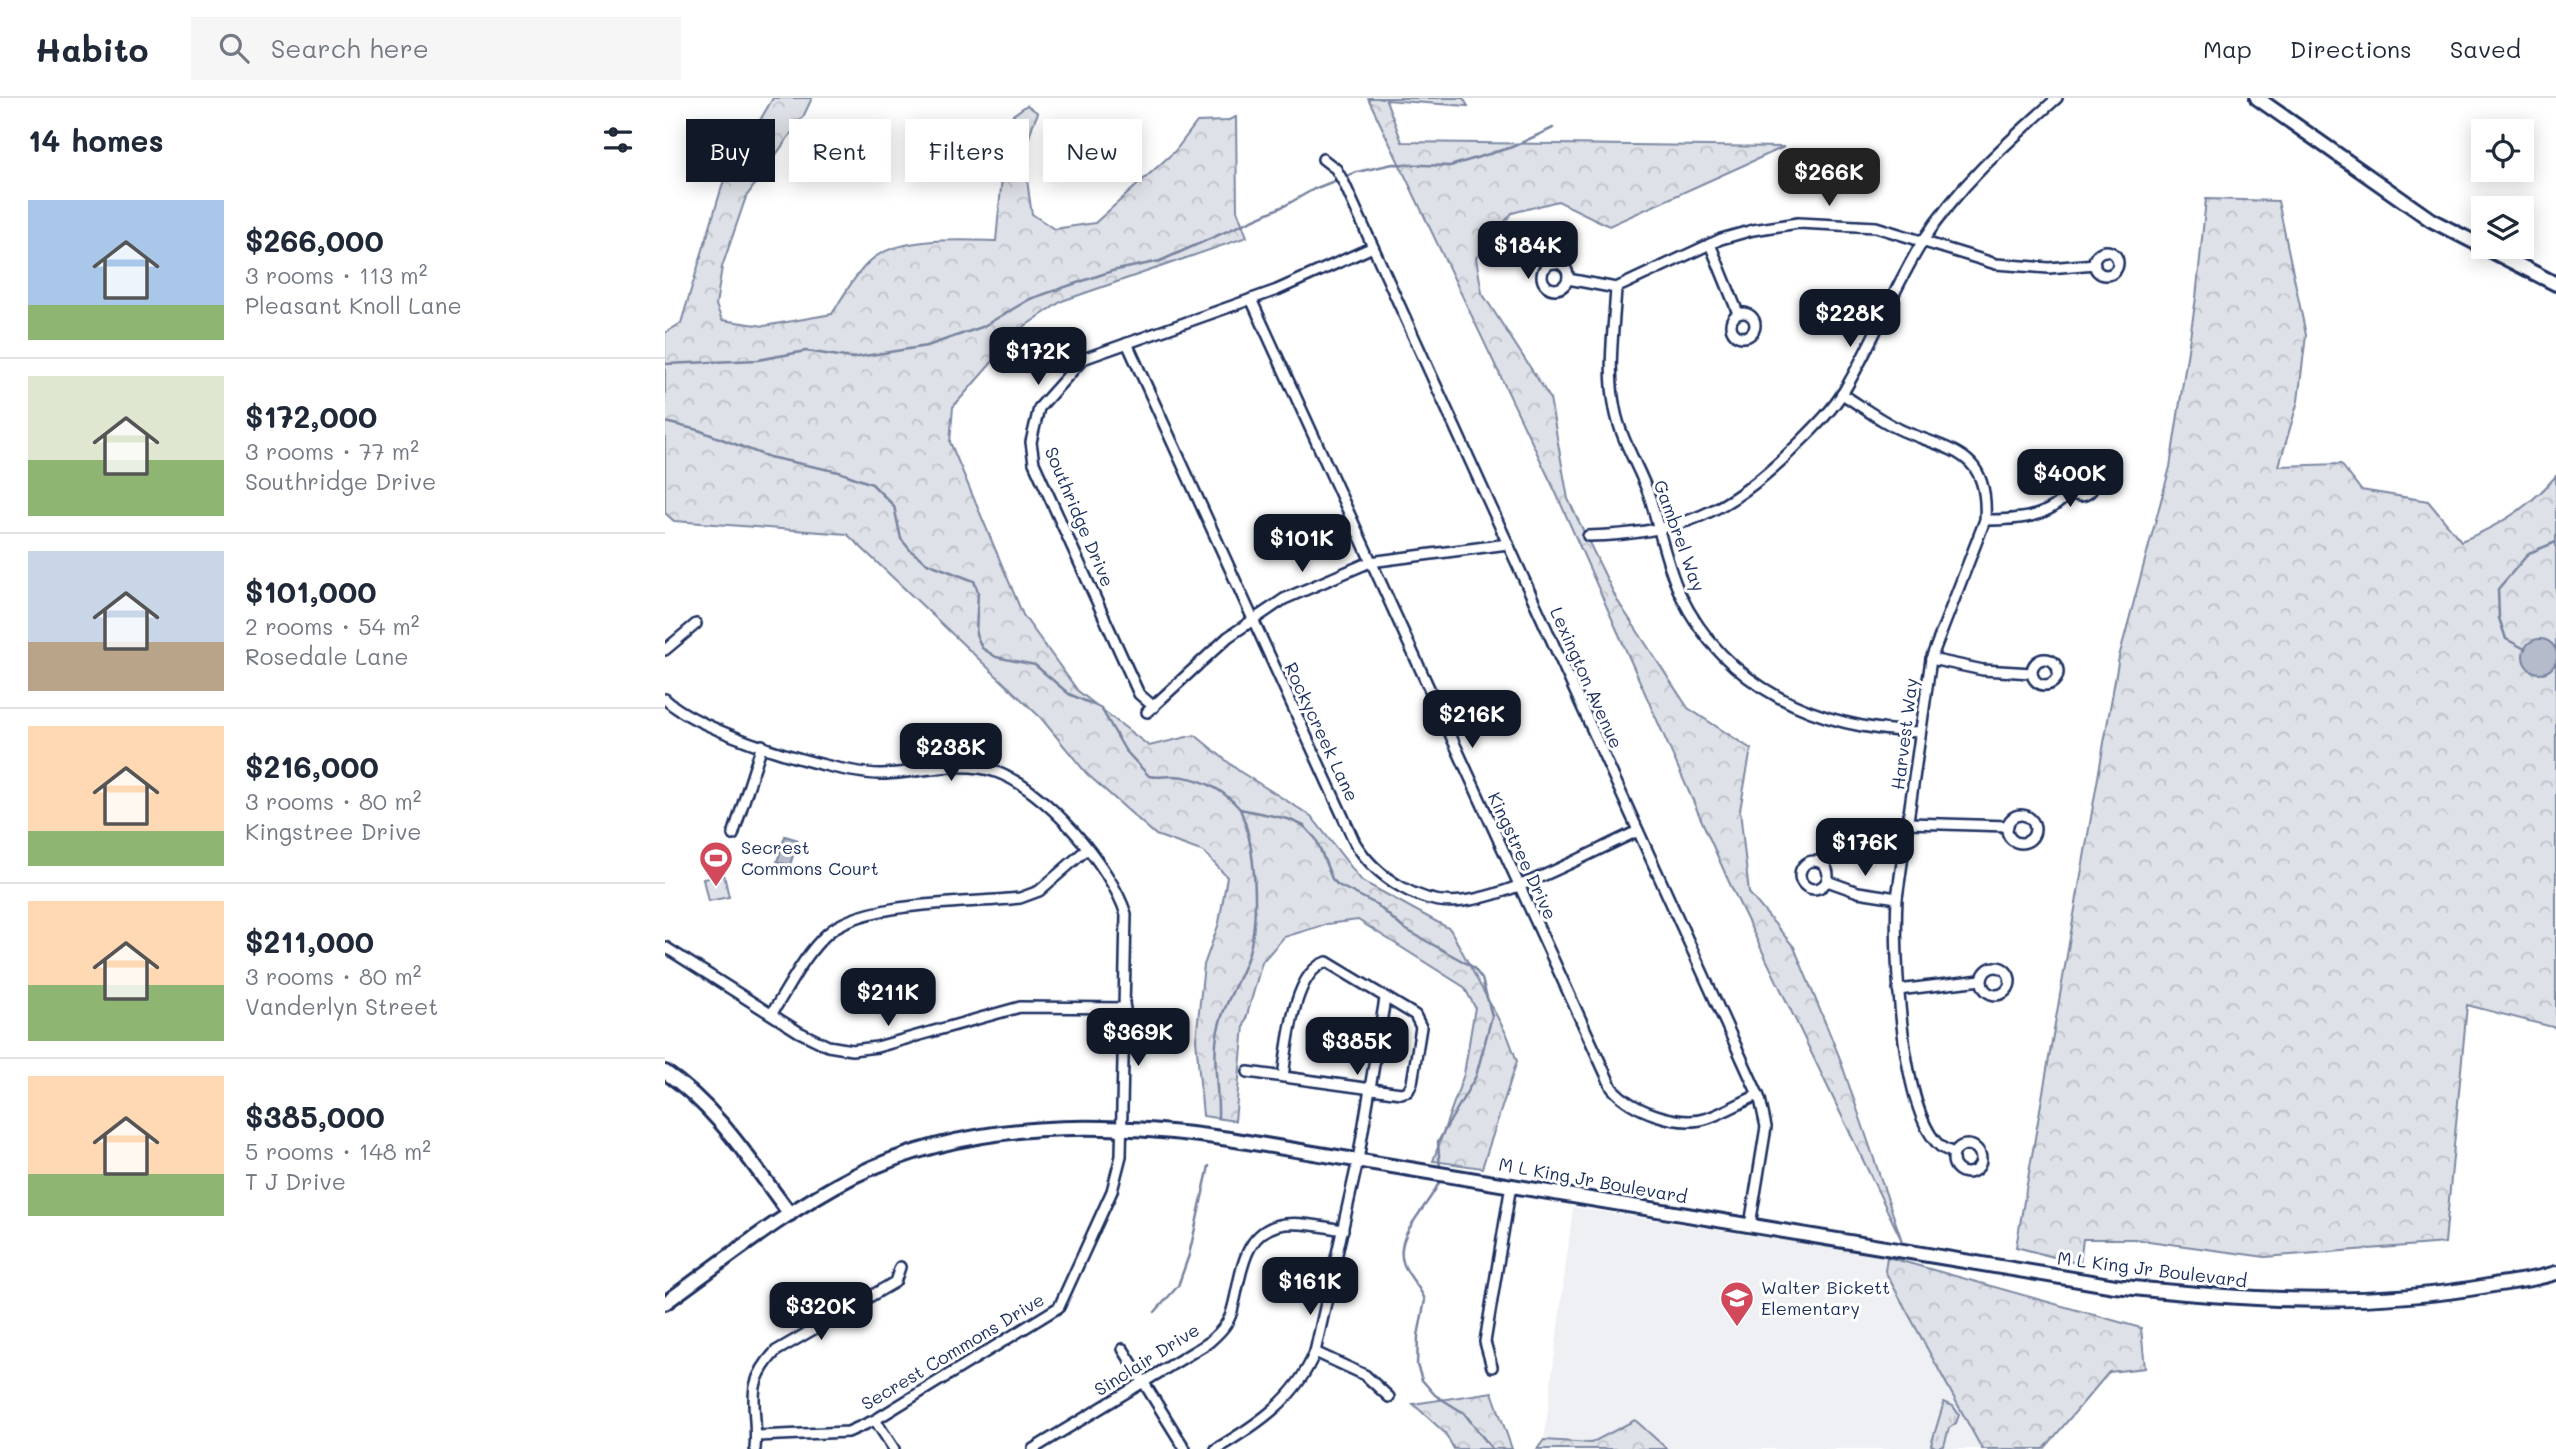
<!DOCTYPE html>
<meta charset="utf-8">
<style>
body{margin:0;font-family:Mali,sans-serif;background:#f6f6f7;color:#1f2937;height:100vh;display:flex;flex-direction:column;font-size:26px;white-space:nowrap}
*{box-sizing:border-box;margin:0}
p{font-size:23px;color:#747a83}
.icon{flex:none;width:38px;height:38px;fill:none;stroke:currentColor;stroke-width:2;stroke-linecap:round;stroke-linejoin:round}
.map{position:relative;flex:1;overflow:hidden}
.side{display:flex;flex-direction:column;background:#fff;width:665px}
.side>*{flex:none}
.banner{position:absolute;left:21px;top:21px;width:665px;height:63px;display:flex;gap:14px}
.controls{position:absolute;left:1806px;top:21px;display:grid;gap:14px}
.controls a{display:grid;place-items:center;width:63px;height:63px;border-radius:0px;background:#fff;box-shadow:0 4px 18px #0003;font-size:35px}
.price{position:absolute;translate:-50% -60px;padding:0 16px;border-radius:14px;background:#111827;color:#fff;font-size:23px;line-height:46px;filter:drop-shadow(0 2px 4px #0008)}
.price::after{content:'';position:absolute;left:50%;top:42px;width:21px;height:16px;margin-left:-10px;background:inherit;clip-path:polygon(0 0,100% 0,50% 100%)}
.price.selected{background:#222;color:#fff}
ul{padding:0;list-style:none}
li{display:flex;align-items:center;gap:21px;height:175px;padding:0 28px}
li+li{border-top:2px solid #e0e1e3}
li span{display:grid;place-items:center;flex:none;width:196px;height:140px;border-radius:0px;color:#555}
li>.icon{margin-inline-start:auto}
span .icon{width:84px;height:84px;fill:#fffc;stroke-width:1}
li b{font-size:30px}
h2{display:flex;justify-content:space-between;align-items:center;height:84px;padding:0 28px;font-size:30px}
.pill{padding:0 24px;border-radius:0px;background:#fff;box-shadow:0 4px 18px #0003;font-size:24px;line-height:63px}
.pill.selected{background:#111827;color:#fff}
header{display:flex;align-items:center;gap:42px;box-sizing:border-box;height:98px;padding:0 35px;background:#fff;border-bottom:2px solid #e0e1e3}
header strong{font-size:33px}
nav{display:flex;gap:38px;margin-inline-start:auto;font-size:24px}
.search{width:490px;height:63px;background:#f6f6f7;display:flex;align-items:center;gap:18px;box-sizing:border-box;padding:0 24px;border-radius:0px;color:#747a83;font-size:26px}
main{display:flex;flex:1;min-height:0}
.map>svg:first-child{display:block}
</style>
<header>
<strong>Habito</strong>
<div class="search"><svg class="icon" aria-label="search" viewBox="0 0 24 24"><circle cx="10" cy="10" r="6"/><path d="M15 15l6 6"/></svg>Search here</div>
<nav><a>Map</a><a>Directions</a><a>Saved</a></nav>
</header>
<main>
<section class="side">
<h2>14 homes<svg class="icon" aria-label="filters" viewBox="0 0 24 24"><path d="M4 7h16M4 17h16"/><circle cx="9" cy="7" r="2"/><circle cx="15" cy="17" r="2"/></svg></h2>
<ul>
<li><span style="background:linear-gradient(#a9c7e8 75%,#8fb573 0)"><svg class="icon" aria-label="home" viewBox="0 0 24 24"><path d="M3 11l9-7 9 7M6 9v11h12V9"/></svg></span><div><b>$266,000</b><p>3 rooms · 113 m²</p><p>Pleasant Knoll Lane</p></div></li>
<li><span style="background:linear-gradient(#dfe7d0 60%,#8fb573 0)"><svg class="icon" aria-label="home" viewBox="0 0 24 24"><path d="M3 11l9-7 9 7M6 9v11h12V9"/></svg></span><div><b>$172,000</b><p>3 rooms · 77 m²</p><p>Southridge Drive</p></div></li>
<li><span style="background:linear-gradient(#c9d6e8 65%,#b9a48a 0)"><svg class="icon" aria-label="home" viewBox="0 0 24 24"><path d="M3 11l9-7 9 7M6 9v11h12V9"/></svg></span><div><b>$101,000</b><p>2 rooms · 54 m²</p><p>Rosedale Lane</p></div></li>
<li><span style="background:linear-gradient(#ffd9b3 75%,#8fb573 0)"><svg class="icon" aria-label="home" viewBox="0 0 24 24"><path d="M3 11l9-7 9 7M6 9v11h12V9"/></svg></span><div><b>$216,000</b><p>3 rooms · 80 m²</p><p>Kingstree Drive</p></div></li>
<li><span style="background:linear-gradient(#ffd9b3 60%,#8fb573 0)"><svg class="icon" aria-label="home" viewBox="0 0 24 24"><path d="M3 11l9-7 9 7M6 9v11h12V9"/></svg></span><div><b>$211,000</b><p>3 rooms · 80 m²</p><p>Vanderlyn Street</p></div></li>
<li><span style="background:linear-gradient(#ffd9b3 70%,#8fb573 0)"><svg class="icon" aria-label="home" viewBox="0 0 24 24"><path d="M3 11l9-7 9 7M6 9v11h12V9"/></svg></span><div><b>$385,000</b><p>5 rooms · 148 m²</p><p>T J Drive</p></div></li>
</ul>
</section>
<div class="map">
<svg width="1891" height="1351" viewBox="0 0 1891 1351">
<defs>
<pattern id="forest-crowns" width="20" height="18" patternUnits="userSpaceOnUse" patternTransform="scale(1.75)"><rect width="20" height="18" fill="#dee1e7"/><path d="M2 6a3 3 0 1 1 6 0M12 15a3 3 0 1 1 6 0" fill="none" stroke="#bec1c9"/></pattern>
<pattern id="park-tufts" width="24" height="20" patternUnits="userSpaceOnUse" patternTransform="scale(1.75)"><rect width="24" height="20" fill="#dee1e7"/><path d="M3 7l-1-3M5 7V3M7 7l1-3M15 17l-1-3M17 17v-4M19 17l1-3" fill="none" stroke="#bec1c9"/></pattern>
</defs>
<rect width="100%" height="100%" fill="#fff"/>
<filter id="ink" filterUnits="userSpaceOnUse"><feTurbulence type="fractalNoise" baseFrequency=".0143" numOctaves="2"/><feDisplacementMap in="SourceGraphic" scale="14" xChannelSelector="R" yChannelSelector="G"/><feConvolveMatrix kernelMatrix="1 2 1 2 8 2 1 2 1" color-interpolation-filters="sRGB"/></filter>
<g filter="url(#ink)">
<!-- built -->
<path fill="#eff0f4" d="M908,1109l314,50 -2,14 97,178h-315l-32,-29 -44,23 -47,-3z"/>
<!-- forest -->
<g fill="url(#forest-crowns)" stroke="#7c88a2" stroke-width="2">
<path d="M108,0h39l-8,17 -58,82 -24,70 -6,38 6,15 42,6 68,-12c12,-19 22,-38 38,-53 27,-25 92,-21 126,-20l10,-107 7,-19 14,-10 11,8c-17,32 -12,66 -6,101l22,15 41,-6 80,-72 22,-29 29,-1 10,-4 1,93 10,27 -185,64 -40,27 -69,79 -3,35 73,173 55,76 71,55 46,-11 44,36 72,45 51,65 88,48 58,108 9,24 -35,107 -49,-7 31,-87 11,-67 -11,-20 -106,-67 -31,4 -43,13 -22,25 -18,64 -9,95 -32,-5 -7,-77 8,-74 15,-42 8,-46 -23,-25 -48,-17 -69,-61 -46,-56 -194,-184 -173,-13 -9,-8v-180l16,-10 42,-140z"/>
<path d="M703,0h95l5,8 -82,-6 16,42 382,5 -175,79 -51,-25 -46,12 -36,45 6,35 68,105 18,101 49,101 71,108 63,41 -11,61 9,83 45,54 45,109 63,185 -173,-359 -173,-389z"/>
<path d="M1541,101l72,2 28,134 -8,66 -19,65 62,-2 20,26 67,11 33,40c36,-14 69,-34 95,-65v552l-89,-23 -22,238 -180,14 -131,-18h-51l-3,25 -64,-17 103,-590 51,-190 26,-169z"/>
<path d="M1222,1159l254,71 4,40 -36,4 -65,77h-62l-97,-178z"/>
<path d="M827,1294l20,57h-58l-9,-16 -32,-29z"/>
<path d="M970,1322l32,29h-130l7,-9 47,3z"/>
</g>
<!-- park -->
<path fill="url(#park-tufts)" stroke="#7c88a2" stroke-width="2" d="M1279,1304l9,4 6,9 -3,8 -7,5 -5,18 -7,2 -6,-3z"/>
<!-- garden -->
<path fill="#dee1e7" stroke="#7c88a2" stroke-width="2" d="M59,777l5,22 -21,4 -5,-22z"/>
<!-- water -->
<g fill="#b5bbca" stroke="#77839f" stroke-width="2">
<circle cx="1875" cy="558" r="17"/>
<path d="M120,738l13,4 -8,25 -13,-3z"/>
</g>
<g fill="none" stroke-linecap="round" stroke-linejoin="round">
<!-- stream -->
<g stroke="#77839f" stroke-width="2.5">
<path d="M0,266l93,-4 48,-9 46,7 75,-12 55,-19 48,-28 82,-28 48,-10 126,-56 28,-16 43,-17 36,-8 57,2 62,-19 41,-19"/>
<path d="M0,324l33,8 71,27 70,15 33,12 22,22 7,33 10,12 16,12 47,18 4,11 -2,42 6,14 14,9 39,8 34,29 32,14 24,42 24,26c8,2 15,0 23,0 27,1 50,12 68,33 16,37 20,109 8,147 -8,24 -23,45 -29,70 -8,29 0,61 -1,91"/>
<path d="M1860,551l-19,-10 -7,-21 -1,-29 31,-36 27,-11"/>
<path d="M575,711l48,10 16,7 12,13 16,40 6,6 38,19 27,24 70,39 9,12 10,37 -16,60 -38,66 2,27"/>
<path d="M775,1082c-9,25 -46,53 -37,82 4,14 17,24 22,38l-7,36 -1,29 5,15 13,15 29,18 28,36"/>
<path d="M490,1214l23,-26 11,-31 20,-89"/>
</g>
<!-- minor casing -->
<g stroke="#1b2f5e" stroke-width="14">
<g id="minor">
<path d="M658,61l13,10 8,14 416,916 6,28 -16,98"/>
<path d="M1045,146l28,69"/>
<circle cx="1441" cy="165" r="12"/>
<circle cx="890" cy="178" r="13"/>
<path d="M903,181l48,9 105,-49 32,-9 45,-7 78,4 120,37 53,4 46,-4"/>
<path d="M951,190c-2,39 -9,82 -1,121 6,32 25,59 35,89 10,32 16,66 30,96 46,95 139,135 239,138"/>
<path d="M586,201l361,789c19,22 66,40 96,30 17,-6 34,-16 50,-23"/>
<circle cx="1078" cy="227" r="12"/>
<path d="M462,245l228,500c21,34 66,64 108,58 52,-6 126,-48 175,-70"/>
<path d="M1177,296c21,13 42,30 66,39 49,19 81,22 77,87l-54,139 -34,239c-3,52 3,213 43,248 3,3 10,5 14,7"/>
<circle cx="1415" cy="384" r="14"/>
<path d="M1320,422c30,0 65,-1 85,-29"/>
<path d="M923,438c92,-2 142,-23 207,-89 17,-17 36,-35 49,-56 29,-48 49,-102 79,-150 36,-56 85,-99 134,-143"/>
<path d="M0,552l31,-26"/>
<circle cx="1380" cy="574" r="13"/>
<path d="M1266,561l52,11 49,3"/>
<path d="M0,601c34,33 167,74 214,75 37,0 81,-15 117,-2 49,17 114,93 130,142l-5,242 -9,35 -53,116 -184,113 -27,12 -91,4"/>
<path d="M489,609l-15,-13 -105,-231 -3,-21 8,-34 44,-49 194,-69 96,-43"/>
<path d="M482,614l81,-75 56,-38 86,-37 138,-18"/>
<circle cx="1356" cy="731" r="14"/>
<path d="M1244,725l99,3"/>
<path d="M68,737l29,-90"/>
<circle cx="1149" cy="777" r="14"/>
<path d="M1162,783l31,11 39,6"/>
<path d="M0,849l134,85 29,14 24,4 25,-3 143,-40 105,1"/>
<circle cx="1331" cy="883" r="14"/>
<path d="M1233,892l83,-10"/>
<path d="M107,915c17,-26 32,-58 55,-79 36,-34 143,-30 193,-36l19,-7 48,-42"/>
<path d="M583,974l153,21 7,-2 4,-8 9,-56 -6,-12 -88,-53c-34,8 -40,87 -44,115"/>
<circle cx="1302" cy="1061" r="14"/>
<path d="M458,1251l62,100"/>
<path d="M650,1254l50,23 24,22"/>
<path d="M827,1269l-7,-25 26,-157"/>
<path d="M210,1322l19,29"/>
<path d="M90,1351c4,-44 -14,-61 21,-98l119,-69 5,-15"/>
<path d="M368,1351l175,-106c9,-8 19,-17 23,-29 11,-33 8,-84 54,-90 19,-2 39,3 58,6"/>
<path d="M551,1351c42,-25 80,-50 99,-97l43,-192 27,-161"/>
</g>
</g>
<!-- major casing -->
<g stroke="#1b2f5e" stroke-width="18">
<g id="major">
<path d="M1592,0l174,122 125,64"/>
<path d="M0,974c53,36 87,92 125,142"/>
<path d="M0,1205c61,-44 122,-93 189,-127 116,-57 251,-55 375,-37l886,147c126,14 247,22 373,0 22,-4 46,-6 68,-13"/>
</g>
</g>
<!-- minor -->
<use href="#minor" stroke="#fff" stroke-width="9"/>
<!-- major -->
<use href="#major" stroke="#fff" stroke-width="12"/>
</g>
</g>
<!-- icons -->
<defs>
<g id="stadium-pin" transform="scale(1.75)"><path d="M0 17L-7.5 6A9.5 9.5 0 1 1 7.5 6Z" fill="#d1495b" stroke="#fff"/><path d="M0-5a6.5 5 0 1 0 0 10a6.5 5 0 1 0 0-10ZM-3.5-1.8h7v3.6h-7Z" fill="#fff"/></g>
<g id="school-pin" transform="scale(1.75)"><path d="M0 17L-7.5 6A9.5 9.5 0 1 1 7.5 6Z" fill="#d1495b" stroke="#fff"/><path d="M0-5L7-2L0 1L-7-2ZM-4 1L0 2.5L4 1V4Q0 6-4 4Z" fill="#fff"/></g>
</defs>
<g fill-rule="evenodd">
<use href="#stadium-pin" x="51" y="760"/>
<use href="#school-pin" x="1072" y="1200"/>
</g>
<g text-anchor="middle" stroke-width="6" stroke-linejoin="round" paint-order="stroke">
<!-- street labels -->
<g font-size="18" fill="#1b2f5e" stroke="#fff">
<text transform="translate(414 419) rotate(67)" y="6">Southridge Drive</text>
<text transform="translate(1014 438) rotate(70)" y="6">Gambrel Way</text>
<text transform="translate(921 580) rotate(66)" y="6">Lexington Avenue</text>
<text transform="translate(656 634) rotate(65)" y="6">Rockycreek Lane</text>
<text transform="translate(1240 636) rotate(-83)" y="6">Harvest Way</text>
<text transform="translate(857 758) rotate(65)" y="6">Kingstree Drive</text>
<text transform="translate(928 1083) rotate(10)" y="6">M L King Jr Boulevard</text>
<text transform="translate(1487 1172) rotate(7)" y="6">M L King Jr Boulevard</text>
<text transform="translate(288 1254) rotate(-31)" y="6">Secrest Commons Drive</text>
<text transform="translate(482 1262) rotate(-32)" y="6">Sinclair Drive</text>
</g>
<!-- poi labels -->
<g font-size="18" fill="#1b2f5e" stroke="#fff" text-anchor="start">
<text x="76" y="756">Secrest<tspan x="76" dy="21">Commons Court</tspan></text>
<text x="1096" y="1196">Walter Bickett<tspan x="1096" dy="21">Elementary</tspan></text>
</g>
</g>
</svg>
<div class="controls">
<a><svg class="icon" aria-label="locate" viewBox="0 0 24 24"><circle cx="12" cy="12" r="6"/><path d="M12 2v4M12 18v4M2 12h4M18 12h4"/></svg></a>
<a><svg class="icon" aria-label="layers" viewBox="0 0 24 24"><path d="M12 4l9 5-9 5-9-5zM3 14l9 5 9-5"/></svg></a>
</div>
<b class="price selected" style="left:1164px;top:110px">$266K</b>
<b class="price" style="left:863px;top:183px">$184K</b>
<b class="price" style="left:1185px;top:251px">$228K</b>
<b class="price" style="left:373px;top:289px">$172K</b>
<b class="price" style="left:1405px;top:411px">$400K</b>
<b class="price" style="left:637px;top:476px">$101K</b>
<b class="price" style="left:807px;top:652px">$216K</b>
<b class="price" style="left:286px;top:685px">$238K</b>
<b class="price" style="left:1200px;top:780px">$176K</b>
<b class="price" style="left:223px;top:930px">$211K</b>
<b class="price" style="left:473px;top:970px">$369K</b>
<b class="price" style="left:692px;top:979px">$385K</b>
<b class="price" style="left:645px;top:1219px">$161K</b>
<b class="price" style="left:156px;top:1244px">$320K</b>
<div class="banner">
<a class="pill selected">Buy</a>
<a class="pill">Rent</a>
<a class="pill">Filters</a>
<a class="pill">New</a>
</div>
</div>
</main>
